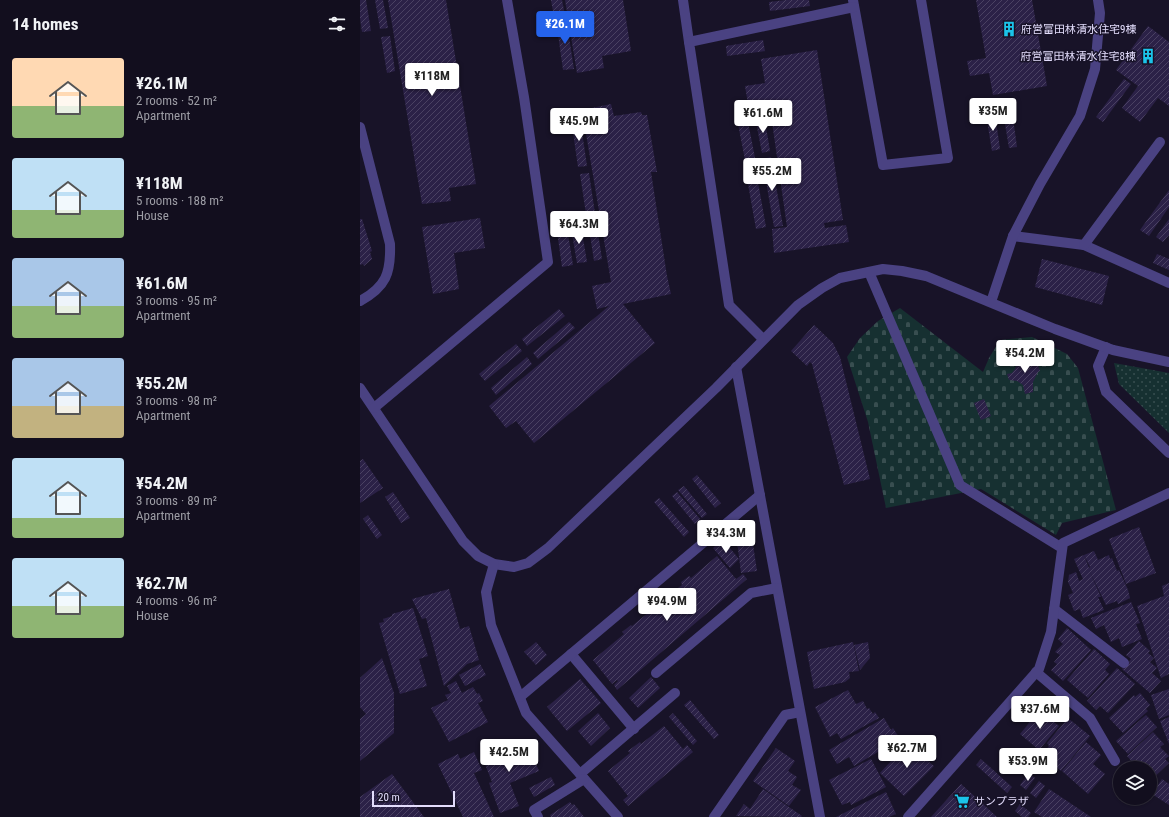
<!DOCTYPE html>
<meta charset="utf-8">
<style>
body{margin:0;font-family:"Roboto Condensed","Noto Sans JP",sans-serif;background:#1f1c2b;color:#f1f3f6;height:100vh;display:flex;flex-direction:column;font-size:15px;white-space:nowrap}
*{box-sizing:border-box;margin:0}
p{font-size:13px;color:#9c9ca4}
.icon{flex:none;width:22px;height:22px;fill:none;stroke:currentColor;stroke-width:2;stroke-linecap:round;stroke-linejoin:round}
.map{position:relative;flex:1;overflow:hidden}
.drawer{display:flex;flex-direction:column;background:#120e1e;width:360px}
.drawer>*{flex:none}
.tools{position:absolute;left:753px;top:761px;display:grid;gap:8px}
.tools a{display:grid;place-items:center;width:44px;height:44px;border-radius:50%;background:#120e1e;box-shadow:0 1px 3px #0004,0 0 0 1px #312e3c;font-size:20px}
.scale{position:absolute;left:12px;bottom:10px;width:83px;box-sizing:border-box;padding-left:4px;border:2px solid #e3ddfc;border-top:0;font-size:11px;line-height:14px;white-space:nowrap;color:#e3ddfc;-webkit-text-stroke:3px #181328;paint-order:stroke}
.price{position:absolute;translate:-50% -34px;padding:0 9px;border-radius:4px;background:#fff;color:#222;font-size:13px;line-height:26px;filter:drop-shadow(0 1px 2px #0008)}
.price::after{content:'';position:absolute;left:50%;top:24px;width:12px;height:9px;margin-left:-6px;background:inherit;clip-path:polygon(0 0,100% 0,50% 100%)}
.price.on{background:#2563eb;color:#fff}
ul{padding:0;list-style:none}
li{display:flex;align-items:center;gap:12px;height:100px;padding:0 12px}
li span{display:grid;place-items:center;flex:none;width:112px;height:80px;border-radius:4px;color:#555}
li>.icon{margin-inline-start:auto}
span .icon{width:48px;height:48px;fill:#fffc;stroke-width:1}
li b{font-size:17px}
h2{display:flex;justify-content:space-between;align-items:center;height:48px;padding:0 12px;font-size:17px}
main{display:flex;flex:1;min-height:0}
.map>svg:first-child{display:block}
</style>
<main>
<section class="drawer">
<h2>14 homes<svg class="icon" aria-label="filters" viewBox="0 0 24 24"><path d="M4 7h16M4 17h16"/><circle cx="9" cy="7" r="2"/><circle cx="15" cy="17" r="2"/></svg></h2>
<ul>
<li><span style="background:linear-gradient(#ffd9b3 60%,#8fb573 0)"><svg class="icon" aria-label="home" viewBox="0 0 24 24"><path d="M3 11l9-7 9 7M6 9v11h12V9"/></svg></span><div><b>¥26.1M</b><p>2 rooms · 52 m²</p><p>Apartment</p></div></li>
<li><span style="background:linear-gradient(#bfe0f5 65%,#8fb573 0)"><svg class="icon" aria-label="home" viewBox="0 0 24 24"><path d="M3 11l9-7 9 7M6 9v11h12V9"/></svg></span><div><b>¥118M</b><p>5 rooms · 188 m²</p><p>House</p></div></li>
<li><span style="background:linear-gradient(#a9c7e8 60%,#8fb573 0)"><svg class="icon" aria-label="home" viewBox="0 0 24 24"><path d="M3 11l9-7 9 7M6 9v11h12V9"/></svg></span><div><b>¥61.6M</b><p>3 rooms · 95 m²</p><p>Apartment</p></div></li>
<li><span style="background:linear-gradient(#a9c7e8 60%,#c2b280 0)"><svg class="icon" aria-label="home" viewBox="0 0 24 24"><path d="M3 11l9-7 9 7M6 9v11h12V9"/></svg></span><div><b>¥55.2M</b><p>3 rooms · 98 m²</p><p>Apartment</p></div></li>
<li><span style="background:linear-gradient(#bfe0f5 75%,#8fb573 0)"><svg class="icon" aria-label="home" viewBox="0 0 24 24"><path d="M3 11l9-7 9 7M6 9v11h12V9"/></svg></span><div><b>¥54.2M</b><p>3 rooms · 89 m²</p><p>Apartment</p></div></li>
<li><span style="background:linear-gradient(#bfe0f5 60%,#8fb573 0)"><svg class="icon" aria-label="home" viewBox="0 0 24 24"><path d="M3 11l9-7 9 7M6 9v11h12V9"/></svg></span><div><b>¥62.7M</b><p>4 rooms · 96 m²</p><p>House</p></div></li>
</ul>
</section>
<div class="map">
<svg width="809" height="817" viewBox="0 0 809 817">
<defs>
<pattern id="cemetery-stones" width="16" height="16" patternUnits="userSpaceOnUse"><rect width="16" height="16" fill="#163031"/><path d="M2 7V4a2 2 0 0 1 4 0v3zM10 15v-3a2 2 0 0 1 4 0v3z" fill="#384e50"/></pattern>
<pattern id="park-dots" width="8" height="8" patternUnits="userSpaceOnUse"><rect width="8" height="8" fill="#163031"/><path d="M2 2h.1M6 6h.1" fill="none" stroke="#384e50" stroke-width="1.8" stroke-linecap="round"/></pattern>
<pattern id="building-hatch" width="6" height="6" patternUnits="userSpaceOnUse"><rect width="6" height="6" fill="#2b2147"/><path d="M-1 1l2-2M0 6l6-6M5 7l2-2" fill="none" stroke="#4a4162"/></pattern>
</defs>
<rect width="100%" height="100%" fill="#181328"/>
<!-- cemetery -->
<path fill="url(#cemetery-stones)" d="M540,308l83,64 6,-14 11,-18 32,-3 35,17 11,14 38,142 -54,13 -6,12 -75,-46 -95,19 -18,-86 -21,-65 13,-19 18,-17z"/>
<!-- park -->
<path fill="url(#park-dots)" d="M754,363l55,10v60l-50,-49z"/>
<!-- building -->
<g fill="url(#building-hatch)">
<path d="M0,0h6l5,31 -9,1 -2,-14z"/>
<path d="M15,0h8l5,28 -8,1z"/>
<path d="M28,0h58l30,184 -27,4 2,13 -29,3z"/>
<path d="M191,0h11l3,15 -11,2z"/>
<path d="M205,0h58l8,51 -29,5 2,12 -27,5z"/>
<path d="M426,0h23l1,6 -40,5 -1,-9z"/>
<path d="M616,0h56l15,86 -54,9 -4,-22 -19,3 -3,-15 19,-3z"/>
<path d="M206,18l8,51 -11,1 -7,-50z"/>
<path d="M788,26l21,16v64l-11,-8 -18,24 -18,-14 16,-22 -22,-16z"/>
<path d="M30,36l5,35 -8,2 -6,-36z"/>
<path d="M403,40l2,11 -38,5 -1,-10z"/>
<path d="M457,50l26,170 -19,3 1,5 21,-3 3,17 -75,11 -2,-24 15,-2 -18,-126 -21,3 -3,-18 20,-3 -4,-24z"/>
<path d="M764,79l7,5 -28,38 -7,-5z"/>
<path d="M251,104l3,12 27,-4 1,3h5l10,57h-6l16,104 4,18 -48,10 32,39 -121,100 -18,-22 -10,7 -17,-22 120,-100 -12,3 -5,-23 19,-4 -29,-172z"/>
<path d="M652,111l5,36 -8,1 -6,-36z"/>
<path d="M635,114l5,35 -8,2 -6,-36z"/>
<path d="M404,115l6,36 -8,2 -7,-36z"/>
<path d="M220,118l7,48 -9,1 -7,-48z"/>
<path d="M388,122l8,41 -10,2 -8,-41z"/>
<path d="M411,157l12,69 -9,1 -12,-68z"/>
<path d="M229,173l7,47 -9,1 -7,-47z"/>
<path d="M398,182l8,45 -10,2 -8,-45z"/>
<path d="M809,190v17l-20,29 -9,-6z"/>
<path d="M205,215l8,50 -11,2 -7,-50z"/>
<path d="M120,218l5,30 -31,5 5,36 -26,5 -11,-67z"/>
<path d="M0,219h2l10,32 -2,1 2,7 -8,7 -1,-2 -3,1z"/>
<path d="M809,219v16l-6,7 -7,-5z"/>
<path d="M221,226l6,36 -10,1 -6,-35z"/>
<path d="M237,226l5,33 -8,2 -5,-33z"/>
<path d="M797,254l12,5v11l-16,-7z"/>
<path d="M682,259l67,17 -7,29 -67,-18z"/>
<path d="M199,309l6,7 -38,30 -5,-7z"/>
<path d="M209,322l6,6 -37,31 -5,-6z"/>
<path d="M454,325l19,18 7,14 30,122 -26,6 -32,-121 -2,-2 -3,4 -16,-15z"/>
<path d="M156,344l6,7 -37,30 -6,-7z"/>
<path d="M665,356l6,9h7l2,6 -2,1 -5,10v10l-8,2 -2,-9 -6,-4 -8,-1 -2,-6 5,-1 3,-4 2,-5 -1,-6z"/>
<path d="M167,357l5,7 -36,31 -5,-7z"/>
<path d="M624,399l7,17 -10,4 -7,-17z"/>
<path d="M3,459l20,29 -23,15v-42z"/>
<path d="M337,475l24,28 -6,5 -23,-29z"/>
<path d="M324,486l23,28 -5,4 -24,-28z"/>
<path d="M33,492l17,26 -9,5 -16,-26z"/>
<path d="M317,492l23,27 -5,5 -23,-28z"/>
<path d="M299,498l30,34 -5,5 -30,-35z"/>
<path d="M8,515l14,20 -5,4 -14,-20z"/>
<path d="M779,527l17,46 -30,11 -17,-45z"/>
<path d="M391,531l6,40 -16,2 -5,-40z"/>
<path d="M361,540l7,8 1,-1 10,12 -9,9 -17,-20z"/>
<path d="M734,551l4,9 11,-5 1,4 2,-1 5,13 2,-1 9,20 2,8 -12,6 -1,-3 -11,4 -17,-35 12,27h-3l6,13 -21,8 -3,-9 -6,2 -6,-16 5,-2 -5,-11 1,-7 7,-3 3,9 4,-2 -9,-20 10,-4 5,13 1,-1 -6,-12z"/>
<path d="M357,556l19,23 7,-5 4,5 -130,111 -3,-5 4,-4 -1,-1 -5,4 -19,-24 31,-26 -2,-2 9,-7 1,1 50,-41 -1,-3 8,-6 2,2z"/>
<path d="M809,583v91l-8,4 -24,-72 27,-10 -2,-10z"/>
<path d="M89,589l11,40 9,-3 10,34 -12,4 -23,22 -18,-68 -4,1 -10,-20z"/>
<path d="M771,602l9,21 -4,1 6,15 -20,8 -3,-9 -8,4 -7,-17 -8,4 -5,-11z"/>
<path d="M53,608l15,48 -9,3 8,27 -27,8 -21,-71 5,-1 -1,-3 9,-3v-2z"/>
<path d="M707,628l24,22 -28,31 -12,-11 6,-6 -3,-2 6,-7 -5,-3 8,-8 -5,-5z"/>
<path d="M779,641l11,10 -2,2 6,5 -4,4 7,6 -5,5 9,8 -11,12 -28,-24 9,-10 -5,-4z"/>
<path d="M176,642l11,13 -11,10 -12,-13z"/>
<path d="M493,642l6,29 -10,1 1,6 -5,4 -31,7 -7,-37z"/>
<path d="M508,642l2,16 -10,12 -6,-25z"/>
<path d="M734,649l16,15 -5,6 4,4 -21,24 -21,-18z"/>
<path d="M22,658l12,35v40l-34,28v-42l6,-5 -6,-7v-29z"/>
<path d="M120,664l6,11 -21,11 -6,-11z"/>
<path d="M757,668l18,16 -27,29 -8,-7 -4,4 -9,-9z"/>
<path d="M291,677l9,11 -22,20 -9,-10z"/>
<path d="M220,679l21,24 -34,28 -20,-24z"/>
<path d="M96,681l6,12 11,-6 4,7 2,-1 4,8 -5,2 10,19 -39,20 -18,-34 17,-8 -3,-5 6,-2 -4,-7z"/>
<path d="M809,689v26l-10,4 -8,-24z"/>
<path d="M488,690l8,14 7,-3 4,8 2,-1 4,6 2,-2 4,6 -38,21 -4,-6 -7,4 -15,-30z"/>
<path d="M780,693l10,12 -4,4 2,2 -25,22 -14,-15 25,-23 1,2z"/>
<path d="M330,700l29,35 -5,4 -30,-34z"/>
<path d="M680,710l19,16 -20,24 -19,-16z"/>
<path d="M238,713l12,15 -19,18 -13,-15z"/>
<path d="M313,713l24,28 -4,4 -24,-28z"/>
<path d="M786,715l11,12 -29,27 -12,-13z"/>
<path d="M809,717v27l-9,-23z"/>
<path d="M524,718l7,12 2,-2 7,11 -46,27 -5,-9 -12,7 -8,-14z"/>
<path d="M708,718l22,18 -29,35 -19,-16 7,-9 -2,-3z"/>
<path d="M304,726l19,23 4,-4 6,7 -65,54 -5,-6 5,-4 -20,-25 22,-18 -2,-2 12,-9 1,2z"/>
<path d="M793,732l11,12 -4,3 9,9 -4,3 4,4 -19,18v-13h-17l-1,-1 3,-2 -8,-9z"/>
<path d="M161,739l6,15 4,-2 8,19 -29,12 9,23 -19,7 -11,-30 3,-1 -9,-23 21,-8 -2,-5z"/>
<path d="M549,742l4,5 2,-2 15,14 -2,2 6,5 -30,30 -24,-23z"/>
<path d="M726,742l15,13 -8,9 12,10 -17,20 -26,-23z"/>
<path d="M416,748l19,13 -7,10 9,6 -5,8 9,5 -12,16 -36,-25z"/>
<path d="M114,752l8,18 -8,3 20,44h-31l-25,-53 20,-10 2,5z"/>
<path d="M511,759l15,28 -35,18 -1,-3 -8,3 -13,-25z"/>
<path d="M621,759l31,28 -5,6 -31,-28z"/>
<path d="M669,773l6,5 -9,12 -6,-5z"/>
<path d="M32,774l32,43h-64v-20z"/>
<path d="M191,777l4,8 -21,12 -5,-9z"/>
<path d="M802,779l7,5v21l-17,-11z"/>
<path d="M679,781l6,5 -9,12 -6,-5z"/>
<path d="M601,784l36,33h-66z"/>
<path d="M403,789l39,27 -1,1 -65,-1 8,-12 6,5z"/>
<path d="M689,789l42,28h-49l-8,-5z"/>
<path d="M526,792l10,22 -7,3h-53z"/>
<path d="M210,802l2,3 2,-1 10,13h-33l-1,-2z"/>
<path d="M660,804l11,9 -3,4h-6l-7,-6z"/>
</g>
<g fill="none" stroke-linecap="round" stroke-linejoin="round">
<!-- minor -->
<g stroke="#4a4282" stroke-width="10">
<path d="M323,0l6,42"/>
<path d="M493,0l30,165 65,-7 -27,-158"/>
<path d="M0,127l30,117c1,29 -4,43 -30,57"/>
<path d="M653,236l71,9 85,38"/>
<path d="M724,245l76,-103"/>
<path d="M509,272l91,213 102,63"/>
<path d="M631,302l22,-66 27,-52 40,-68 15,-47 5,-56 -2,-13"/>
<path d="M403,339l-34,-34 -40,-263 165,-35"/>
<path d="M746,347l-8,19 8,26 63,61"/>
<path d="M376,367l84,450"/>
<path d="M0,388l103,153 15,15 16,8 20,3 14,-4 20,-15 168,-160 82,-83 24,-17 18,-10 43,-9 19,2 24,5 129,53 58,21 56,12"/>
<path d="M14,408l174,-146 -24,-165 -17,-97"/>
<path d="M134,564l-8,28 5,33 35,88 92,104"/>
<path d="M694,609l70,54"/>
<path d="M211,654l63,75"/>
<path d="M676,672l54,46 25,43"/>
<path d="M296,673l95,-80 26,-5"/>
<path d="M160,697l240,-202"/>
<path d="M220,774l95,-81"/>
<path d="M178,817l-4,-7 50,-31"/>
<path d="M354,817l71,-102 15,-3"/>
<path d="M548,817l131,-148 12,-37 12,-89 106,-50"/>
</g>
</g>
<!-- icons -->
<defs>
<g id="building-bare" transform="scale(1.2)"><path d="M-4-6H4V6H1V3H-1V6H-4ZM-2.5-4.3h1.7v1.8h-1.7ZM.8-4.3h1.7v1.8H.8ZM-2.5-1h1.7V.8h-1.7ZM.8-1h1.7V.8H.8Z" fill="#1bc4e9" stroke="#181328" stroke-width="2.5" paint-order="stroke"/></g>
<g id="supermarket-bare" transform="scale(1.2)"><path d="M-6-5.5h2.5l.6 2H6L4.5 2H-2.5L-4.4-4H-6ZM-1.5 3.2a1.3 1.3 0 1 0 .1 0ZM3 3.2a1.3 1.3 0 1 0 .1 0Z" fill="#1bc4e9" stroke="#181328" stroke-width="2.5" paint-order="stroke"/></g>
</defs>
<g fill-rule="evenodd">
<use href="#building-bare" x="649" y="29"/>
<use href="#building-bare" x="788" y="56"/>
<use href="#supermarket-bare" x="602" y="801"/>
</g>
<g text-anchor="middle" stroke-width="3" stroke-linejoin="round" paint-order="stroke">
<!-- poi labels -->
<g font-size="11" fill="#e3ddfc" stroke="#181328" text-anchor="start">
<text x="661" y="33">府営富田林清水住宅9棟</text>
<text x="776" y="60" text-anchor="end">府営富田林清水住宅8棟</text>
<text x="614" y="805">サンプラザ</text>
</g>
</g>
</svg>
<div class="tools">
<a><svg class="icon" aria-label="layers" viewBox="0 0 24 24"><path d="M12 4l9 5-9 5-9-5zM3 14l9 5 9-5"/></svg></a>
</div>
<div class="scale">20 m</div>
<b class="price on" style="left:205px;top:45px">¥26.1M</b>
<b class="price" style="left:72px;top:97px">¥118M</b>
<b class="price" style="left:633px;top:132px">¥35M</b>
<b class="price" style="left:403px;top:134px">¥61.6M</b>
<b class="price" style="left:219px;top:142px">¥45.9M</b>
<b class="price" style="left:412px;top:192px">¥55.2M</b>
<b class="price" style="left:219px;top:245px">¥64.3M</b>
<b class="price" style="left:665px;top:374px">¥54.2M</b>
<b class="price" style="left:366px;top:554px">¥34.3M</b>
<b class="price" style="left:307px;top:622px">¥94.9M</b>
<b class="price" style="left:680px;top:730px">¥37.6M</b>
<b class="price" style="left:547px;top:769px">¥62.7M</b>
<b class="price" style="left:149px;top:773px">¥42.5M</b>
<b class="price" style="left:668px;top:782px">¥53.9M</b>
</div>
</main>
